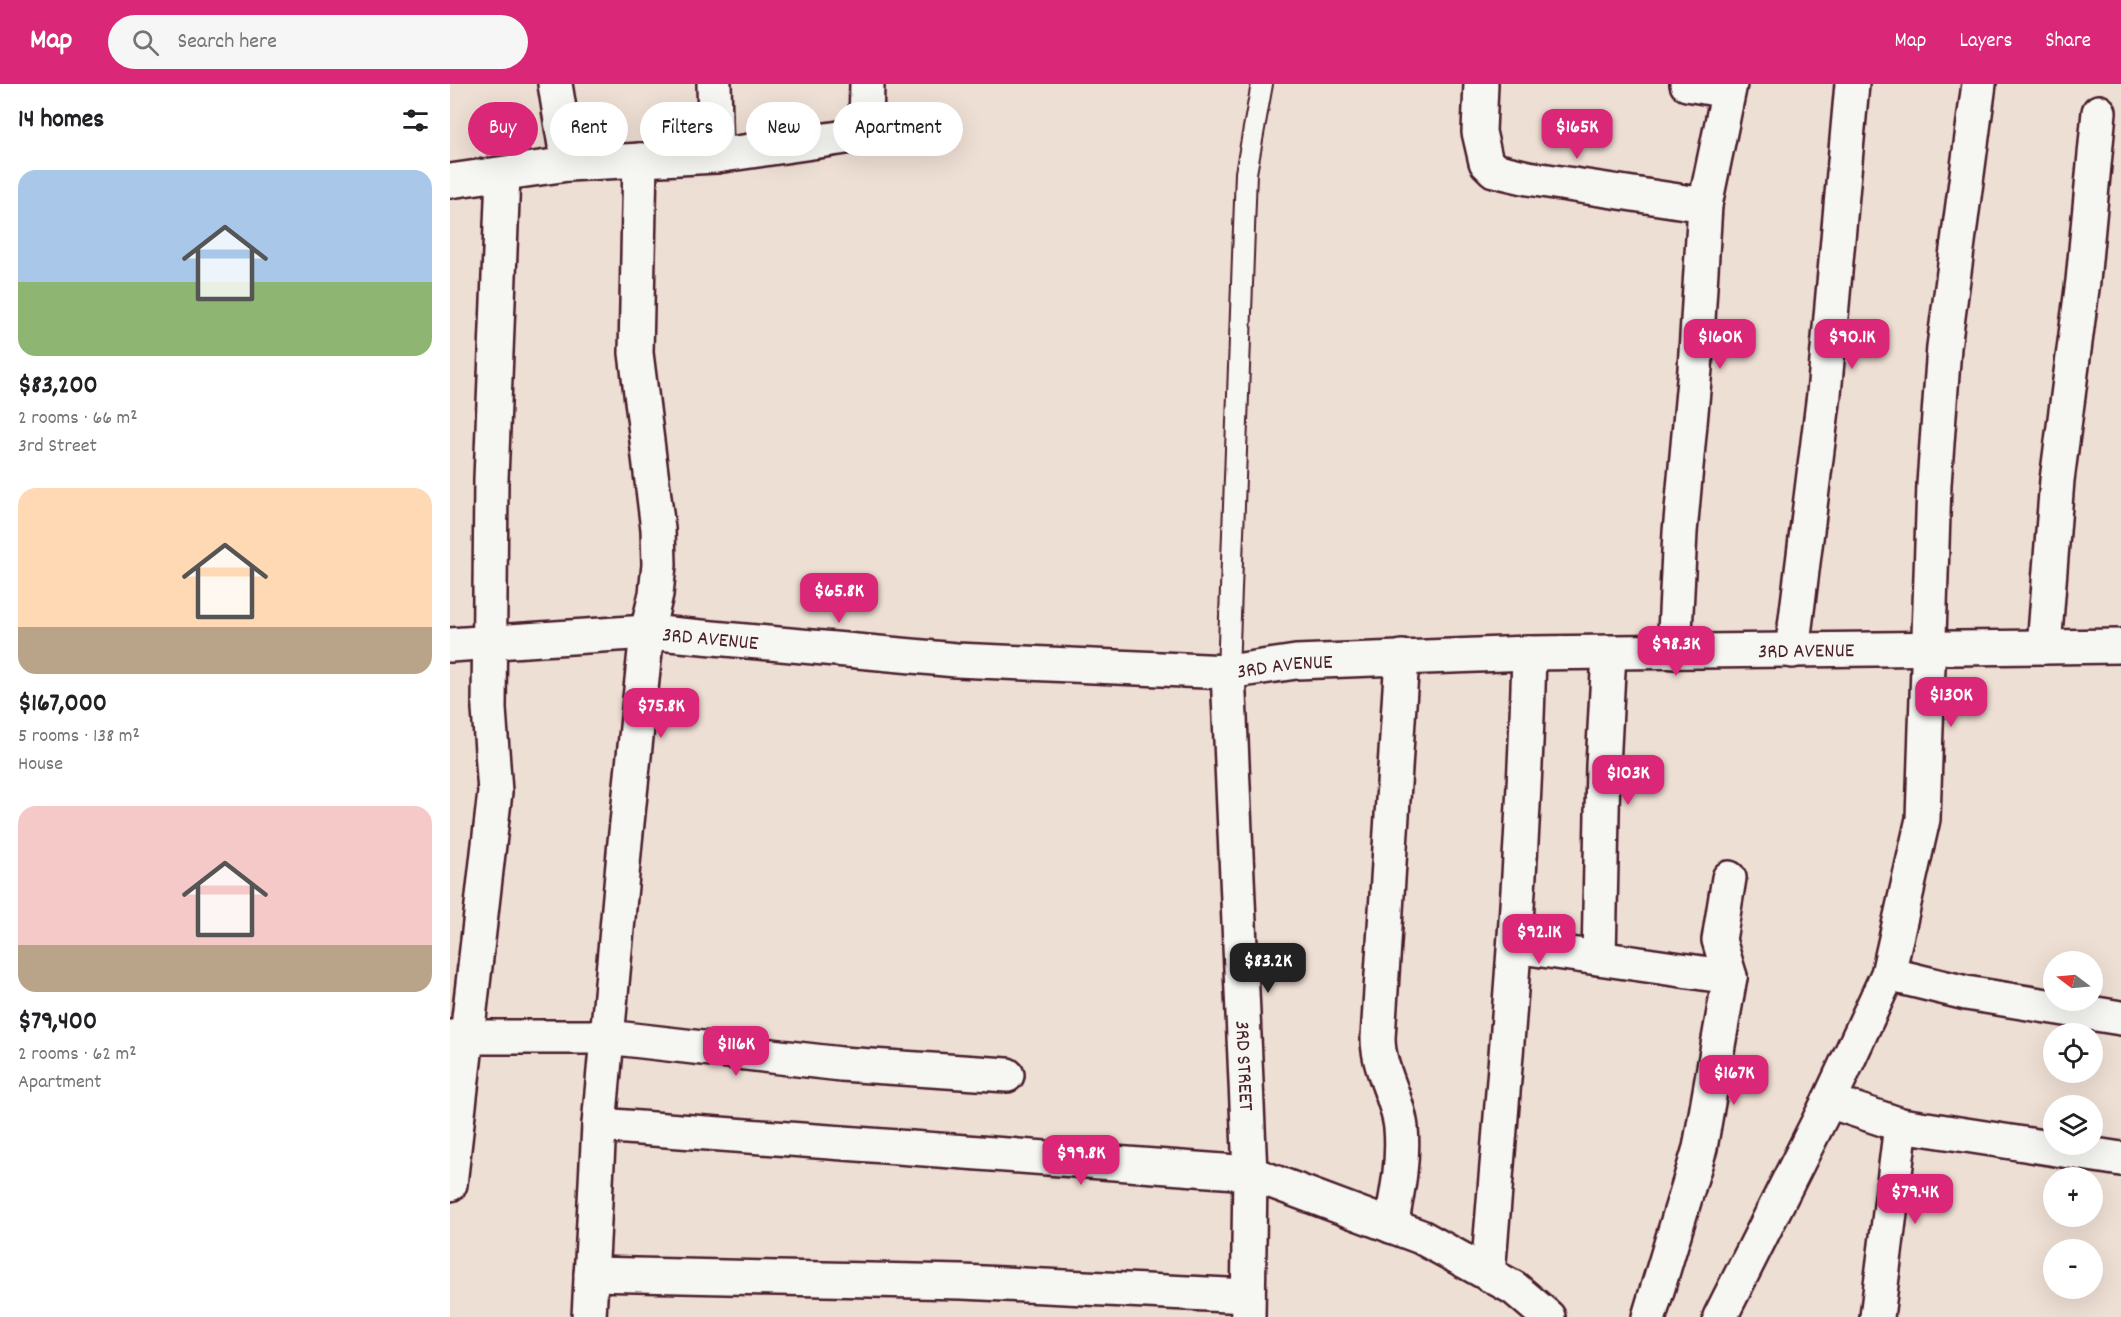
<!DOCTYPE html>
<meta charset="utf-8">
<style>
body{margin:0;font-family:Dekko,sans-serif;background:#f6f6f6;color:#202124;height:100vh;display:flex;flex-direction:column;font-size:22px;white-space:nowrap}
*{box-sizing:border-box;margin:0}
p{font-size:20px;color:#757577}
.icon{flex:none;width:33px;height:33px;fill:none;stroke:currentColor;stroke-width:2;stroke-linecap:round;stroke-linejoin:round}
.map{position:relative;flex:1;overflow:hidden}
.details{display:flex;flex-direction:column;background:#fff;width:450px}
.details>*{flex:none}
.banner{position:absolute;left:18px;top:18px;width:570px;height:54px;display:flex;gap:12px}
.needle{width:39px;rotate:286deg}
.controls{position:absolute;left:1593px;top:867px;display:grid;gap:12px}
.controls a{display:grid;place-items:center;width:60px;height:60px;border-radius:50%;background:#fff;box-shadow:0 6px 24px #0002;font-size:30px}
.price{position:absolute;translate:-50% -51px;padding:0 14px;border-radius:12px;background:#db2777;color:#fff;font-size:20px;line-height:39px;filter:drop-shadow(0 2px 3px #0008)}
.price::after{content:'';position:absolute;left:50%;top:36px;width:18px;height:14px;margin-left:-9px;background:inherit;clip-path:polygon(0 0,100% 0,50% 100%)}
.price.active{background:#222;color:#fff}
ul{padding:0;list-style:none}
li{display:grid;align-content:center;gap:12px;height:318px;padding:0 18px}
li span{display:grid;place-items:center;height:186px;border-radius:18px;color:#555}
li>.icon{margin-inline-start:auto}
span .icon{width:108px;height:108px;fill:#fffc;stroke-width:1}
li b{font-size:26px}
h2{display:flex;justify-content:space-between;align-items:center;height:72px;padding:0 18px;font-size:26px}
.tag{padding:0 21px;border-radius:27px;background:#fff;box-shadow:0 6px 24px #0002;font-size:21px;line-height:54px}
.tag.active{background:#db2777;color:#fff}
header{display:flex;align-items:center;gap:36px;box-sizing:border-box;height:84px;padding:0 30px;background:#db2777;color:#fff}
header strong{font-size:28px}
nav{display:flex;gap:33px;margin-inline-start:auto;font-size:21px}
.search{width:420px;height:54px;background:#f6f6f6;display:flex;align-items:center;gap:15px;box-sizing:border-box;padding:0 21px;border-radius:33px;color:#757577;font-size:22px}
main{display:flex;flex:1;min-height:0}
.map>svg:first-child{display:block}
</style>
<header>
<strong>Map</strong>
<div class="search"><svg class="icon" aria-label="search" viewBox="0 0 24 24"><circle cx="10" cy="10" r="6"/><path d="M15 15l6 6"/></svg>Search here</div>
<nav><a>Map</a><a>Layers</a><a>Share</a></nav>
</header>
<main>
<section class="details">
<h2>14 homes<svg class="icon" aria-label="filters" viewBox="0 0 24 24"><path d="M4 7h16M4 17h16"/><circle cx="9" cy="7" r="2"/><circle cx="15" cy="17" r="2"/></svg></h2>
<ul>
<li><span style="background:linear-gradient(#a9c7e8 60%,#8fb573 0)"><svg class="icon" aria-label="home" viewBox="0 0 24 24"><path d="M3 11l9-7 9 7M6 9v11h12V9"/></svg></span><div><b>$83,200</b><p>2 rooms · 66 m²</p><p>3rd Street</p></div></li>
<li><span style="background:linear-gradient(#ffd9b3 75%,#b9a48a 0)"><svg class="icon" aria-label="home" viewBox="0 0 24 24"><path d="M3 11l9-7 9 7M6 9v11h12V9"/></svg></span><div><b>$167,000</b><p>5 rooms · 138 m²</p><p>House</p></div></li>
<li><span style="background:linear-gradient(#f6c9c9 75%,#b9a48a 0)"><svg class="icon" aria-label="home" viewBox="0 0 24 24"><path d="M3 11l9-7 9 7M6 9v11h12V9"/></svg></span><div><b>$79,400</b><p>2 rooms · 62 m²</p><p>Apartment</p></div></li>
</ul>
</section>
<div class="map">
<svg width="1671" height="1233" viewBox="0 0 1671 1233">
<rect width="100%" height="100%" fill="#eedfd4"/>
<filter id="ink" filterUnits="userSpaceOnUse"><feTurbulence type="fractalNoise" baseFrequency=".0167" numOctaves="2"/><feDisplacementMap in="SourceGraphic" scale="12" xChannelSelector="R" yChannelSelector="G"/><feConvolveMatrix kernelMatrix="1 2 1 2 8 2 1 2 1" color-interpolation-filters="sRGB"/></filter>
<g filter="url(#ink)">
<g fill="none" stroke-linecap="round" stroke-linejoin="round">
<!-- service casing -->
<g stroke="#4a1f2b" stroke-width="24">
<path id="service" d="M778,588l18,-499 16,-89"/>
</g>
<!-- minor casing -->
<g stroke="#4a1f2b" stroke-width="38">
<g id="minor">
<path d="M105,0l13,80"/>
<path d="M264,0l2,72"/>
<path d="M1031,0l-2,48 7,30 8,8 34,8 177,27"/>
<path d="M1237,0l41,7"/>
<path d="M0,97l118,-17 148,-8 137,-20 13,-12 1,-40"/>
<path id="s1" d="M0,561l197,-13 309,28 272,12 68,-10 233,-9 592,-7"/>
<path d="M1594,563l13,-167 26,-199 16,-169"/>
<path d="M1342,567l32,-257 28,-310"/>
<path d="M1224,568l6,-120 15,-163 10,-164 25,-121"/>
<path id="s2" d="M778,588l22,501 -2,144"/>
<path d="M1065,862l215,31"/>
<path d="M1149,874l4,-192 6,-113"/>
<path d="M1438,890l78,19 155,25"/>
<path d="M0,953h157l234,27 166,11"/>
<path d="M1379,1017l72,24 220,34"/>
<path d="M149,1041l651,48 171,64 93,51 34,29"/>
<path d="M0,1100l45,-392 -6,-83 2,-230 12,-304"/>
<path d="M941,1142c6,-32 13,-65 10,-98 -3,-31 -23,-58 -23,-90l24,-381"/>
<path d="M141,1190l371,8 286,14"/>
<path d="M1038,1190c17,-207 36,-413 41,-621"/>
<path d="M139,1233l10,-192 26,-283 22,-210 9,-38 3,-29 -1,-36 -22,-176 4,-193"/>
<path d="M1199,1233l51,-169 30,-171 -11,-37 10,-62"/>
<path d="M1270,1233l109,-216 59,-127 35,-155 11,-335 10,-137 35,-263"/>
<path d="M1427,1233l24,-192"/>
</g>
</g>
<!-- service -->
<use href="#service" stroke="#f6f6f2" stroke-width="20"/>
<!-- minor -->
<use href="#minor" stroke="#f6f6f2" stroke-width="33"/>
</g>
</g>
<g text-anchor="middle" stroke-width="6" stroke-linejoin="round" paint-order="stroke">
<!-- street labels -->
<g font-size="21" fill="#4a1f2b" stroke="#f6f6f2">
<text dy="7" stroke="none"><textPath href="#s1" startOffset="261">3RD AVENUE</textPath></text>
<text dy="7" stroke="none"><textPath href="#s1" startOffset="1359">3RD AVENUE</textPath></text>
<text dy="7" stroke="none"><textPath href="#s1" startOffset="837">3RD AVENUE</textPath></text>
<text dy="7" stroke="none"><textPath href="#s2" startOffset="394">3RD STREET</textPath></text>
</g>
</g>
</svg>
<div class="controls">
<a><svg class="needle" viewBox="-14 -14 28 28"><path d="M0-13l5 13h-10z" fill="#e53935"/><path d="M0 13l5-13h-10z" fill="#757577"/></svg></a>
<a><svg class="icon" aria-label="locate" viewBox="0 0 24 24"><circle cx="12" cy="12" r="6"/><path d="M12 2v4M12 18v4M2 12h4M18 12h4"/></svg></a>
<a><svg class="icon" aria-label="layers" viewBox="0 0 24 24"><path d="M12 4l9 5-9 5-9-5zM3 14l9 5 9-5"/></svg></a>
<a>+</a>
<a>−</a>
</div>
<b class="price" style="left:1127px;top:76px">$165K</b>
<b class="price" style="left:1270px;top:286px">$160K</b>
<b class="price" style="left:1402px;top:286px">$90.1K</b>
<b class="price" style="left:389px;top:540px">$65.8K</b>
<b class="price" style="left:1226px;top:593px">$98.3K</b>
<b class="price" style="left:1501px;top:644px">$130K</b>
<b class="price" style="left:211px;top:655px">$75.8K</b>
<b class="price" style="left:1178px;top:722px">$103K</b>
<b class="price" style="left:1089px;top:881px">$92.1K</b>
<b class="price active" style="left:818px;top:910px">$83.2K</b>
<b class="price" style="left:286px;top:993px">$116K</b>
<b class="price" style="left:1284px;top:1022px">$167K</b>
<b class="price" style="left:631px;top:1102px">$99.8K</b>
<b class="price" style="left:1465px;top:1141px">$79.4K</b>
<div class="banner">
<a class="tag active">Buy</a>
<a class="tag">Rent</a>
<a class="tag">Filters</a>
<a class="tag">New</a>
<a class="tag">Apartment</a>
</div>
</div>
</main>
